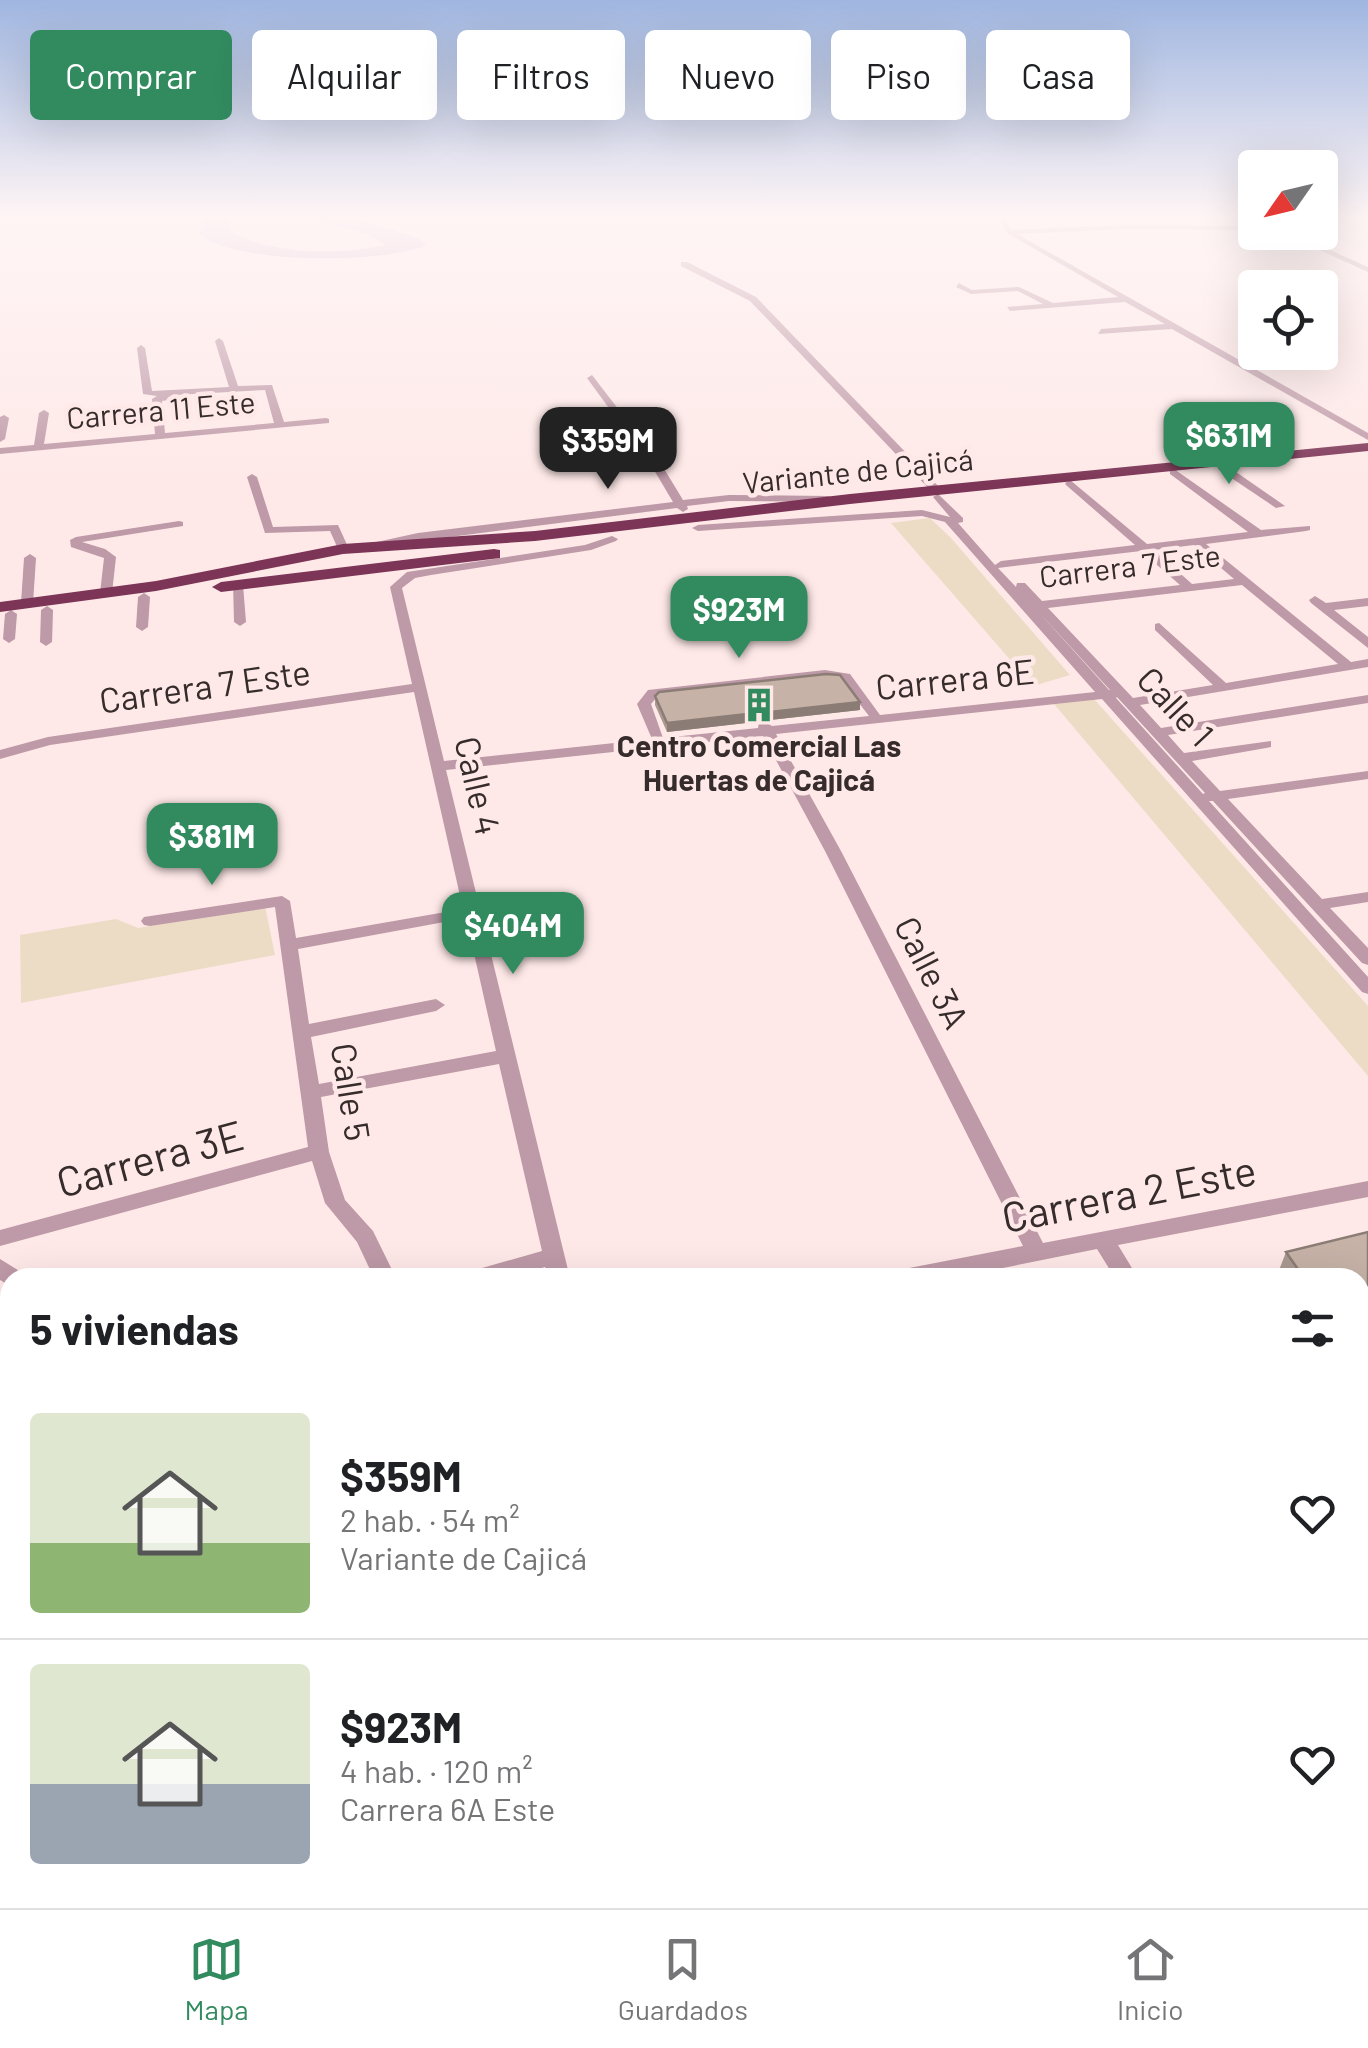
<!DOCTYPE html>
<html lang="es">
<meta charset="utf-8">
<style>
body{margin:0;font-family:Barlow,sans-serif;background:#f6f6f6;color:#202124;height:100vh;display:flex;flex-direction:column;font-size:38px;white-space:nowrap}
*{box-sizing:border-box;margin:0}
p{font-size:32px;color:#757577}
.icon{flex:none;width:55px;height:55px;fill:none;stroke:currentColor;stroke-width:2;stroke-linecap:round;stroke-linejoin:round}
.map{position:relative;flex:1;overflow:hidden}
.drawer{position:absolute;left:0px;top:1268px;width:1370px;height:642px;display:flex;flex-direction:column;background:#fff;border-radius:30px 30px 0 0;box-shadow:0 10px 40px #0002}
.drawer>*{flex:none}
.guide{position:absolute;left:30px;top:30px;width:1310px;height:90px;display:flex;gap:20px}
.needle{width:65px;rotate:236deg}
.fabs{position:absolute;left:1238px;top:150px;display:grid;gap:20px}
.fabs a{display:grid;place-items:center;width:100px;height:100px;border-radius:10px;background:#fff;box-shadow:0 10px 40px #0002;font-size:50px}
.price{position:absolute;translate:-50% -85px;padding:0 22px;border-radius:20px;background:#328a5f;color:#fff;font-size:32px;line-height:65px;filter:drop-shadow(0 2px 5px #0008)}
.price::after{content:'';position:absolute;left:50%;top:60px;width:30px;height:22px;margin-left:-15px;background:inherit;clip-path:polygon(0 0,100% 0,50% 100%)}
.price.current{background:#222;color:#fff}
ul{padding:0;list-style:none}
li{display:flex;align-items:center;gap:30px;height:250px;padding:0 30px}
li+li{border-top:2px solid #e0e0e0}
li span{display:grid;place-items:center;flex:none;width:280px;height:200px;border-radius:10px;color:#555}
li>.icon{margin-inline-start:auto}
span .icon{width:120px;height:120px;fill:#fffc;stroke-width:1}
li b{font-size:42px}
h2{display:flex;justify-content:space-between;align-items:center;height:120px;padding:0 30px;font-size:42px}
.tag{padding:0 35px;border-radius:10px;background:#fff;box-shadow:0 10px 40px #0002;font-size:35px;line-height:90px}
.tag.current{background:#328a5f;color:#fff}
.tabs{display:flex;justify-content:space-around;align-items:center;height:140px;border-top:2px solid #e0e0e0;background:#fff;font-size:28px;color:#757577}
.tabs a{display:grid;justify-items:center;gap:5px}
.tabs .current{color:#328a5f}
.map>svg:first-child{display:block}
</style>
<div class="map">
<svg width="1368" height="1908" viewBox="0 0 1368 1908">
<rect width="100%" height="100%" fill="#fee9e8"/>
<!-- green -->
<g fill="#ecdcc6">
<path d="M930,518l21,20 119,137 -37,11 -142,-163z"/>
<path d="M1094,699l274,307v70l-314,-372z"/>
<path d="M265,906l10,49 -254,48 -1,-68 96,-16 22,9z"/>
</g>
<!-- water -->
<path fill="#d5bad5" d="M205,216h24l2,16c45,23 107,23 155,13l-19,-11 -45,-12 -4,-6h29l71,22 8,7c-40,19 -196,20 -227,-12z"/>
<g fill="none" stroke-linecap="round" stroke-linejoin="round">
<!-- minor -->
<g fill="#be99a7" fill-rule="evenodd">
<path d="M997,216h6l8,14 117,-5 127,1v4l-127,-1 -111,5 351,199v7l-196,-111 -74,5 3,-5 64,-5 -40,-22 -115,9 -3,-4 36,-3 -25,-13 -47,3 -15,-7 3,-4 13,7 47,-3 34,16 65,-6 -111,-64z"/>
<path d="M1280,232h10l78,35v5z"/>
<path d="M681,262h6l69,35 184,191v4h-8l-182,-191 -69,-35z"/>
<path d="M219,338l4,3 15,45 34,-1 12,37 42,-4 3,1v4l-329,31v-6l34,-3 5,-32 5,-3 5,3 -5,31 111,-10 -3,-35 5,-3 -14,-2 -6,-46 4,-3 4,3 7,43 77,-4 -14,-46zM265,390l9,33 -109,10 -3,-32 14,-2v-4z"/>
<path d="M592,375l71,92 20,33 46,-5 100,1 5,3 -5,3 -100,-1 -42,5 1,3 -5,3 -6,-4 -305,39v-4l46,-10 255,-31 -19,-32 -67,-92z"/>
<path d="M4,415l5,3 -4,21 -5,3v-25z"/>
<path d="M1218,465h8l59,41 -9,2 -58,-39z"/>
<path d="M1174,469l87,61 49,-4v4l-4,1 -100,13 145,118 17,-3v8l-228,38 21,23 207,-33v8l-200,32 16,18 87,-12v6l-5,1 -74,13 28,30 148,-20v8l-140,20 94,100 46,-7v10l-38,6 38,40v17l-6,-2 -149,-162h-4l159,176v17l-6,-2 -260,-293 -326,35 65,117 202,392 325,-62v16l-250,48 20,33h-23l-18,-29 -144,29h-60l3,-6 8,-3 119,-23 -198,-395 -62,-115 -317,34 124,508h-22l-3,-11 -36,11h-44l3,-6 74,-21 -43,-187 -178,33 8,55 16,48 28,31 23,47h-22l-17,-36 -32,-39 -13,-42 -312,85v-16l308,-83 -33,-240 -125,19 -6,-1 -3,-4 3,-4 138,-21 8,5 6,37 167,-29 -49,-217 -364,53 -50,14v-9l48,-13 364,-53 -22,-97 17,-15 178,-27 27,-9 6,3 -2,2 -25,9 -160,25 -16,3 -13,10 42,173 208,-22 -15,-35 11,-14 177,-20 25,4 30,41 215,-23 -150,-170 -23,-6 -224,15 -6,-3 6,-3 224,-15 28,7 -17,-20 5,-3 25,24v4l-5,1 37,42 6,-4 134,-16 -69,-60 -1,-2 5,-3 77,64 101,-12 -78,-58v-4zM1194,545l40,34 -42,5 -38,-34zM1141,551l39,34 -138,16 -17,-18h-8l-1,4 -18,-19zM1242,585l96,79 -112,19 -67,-60 -4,1v6l58,55 -80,13 -85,-90zM1036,609l74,81h-1zM825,678l16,2 28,36 -97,10 -8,-5 -5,1 -1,6 -95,10 -12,-34 6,-7zM1116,698l1,-1 88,96 -2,1zM466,918l30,133 -177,33 -8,-47 125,-26 9,-6 -9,-6 -127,25 -11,-75z"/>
<path d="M252,474l5,3 16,50 65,-2 11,24 -2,2h-8l-9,-20 -65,2 -18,-56z"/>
<path d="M179,521l4,1v4l-101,16 23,7 11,8 -4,36 -6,4 -6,-4 4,-35 -33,-11 -1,-7 6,-3z"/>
<path d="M30,554l6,4 -3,45 -6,4 -6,-4 3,-45z"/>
<path d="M233,582l10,3 3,37 -6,4 -6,-4z"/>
<path d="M144,593l6,4 -2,30 -6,4 -6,-4 2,-30z"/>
<path d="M1315,596l11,7 42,-5v8l-34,4 34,27v11l-57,-45 -2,-3z"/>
<path d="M47,606l6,4 -1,32 -6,4 -6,-4 1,-32z"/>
<path d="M11,610l6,4 -2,25 -6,4 -6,-4 2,-25z"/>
<path d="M0,1259l21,13 3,6h-14v8l-10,-6z"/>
<path d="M10,1435v22l-10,3v-22z"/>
<path d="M1368,1809v30l-8,3v-30z"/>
<path d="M639,1900h32l1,8h-32z"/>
<path d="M841,1900h39l4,8h-39z"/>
<path d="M1172,1900h45l-4,8h-45z"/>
</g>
<!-- highway -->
<g fill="#7c3556" fill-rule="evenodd">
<path d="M1368,443v8l-518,53 -315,37 -192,13 -187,37 -156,21v-10l156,-21 187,-37 192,-13 315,-37z"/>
<path d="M494,549l6,1v8l-279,34 -9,-5 9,-5z"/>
</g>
<!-- rail casing -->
<g stroke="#594e4d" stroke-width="11">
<g id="rail">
<path d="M1360,1616l8,-3"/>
<path d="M687,1908l20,-8"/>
</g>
</g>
<!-- rail -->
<use href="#rail" stroke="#fee9e8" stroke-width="8" stroke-dasharray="24" stroke-linecap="butt"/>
</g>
<!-- wall -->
<g fill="#aa9990">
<path d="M655,696l205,14 -90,10 -7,-3 -8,5 -88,10 -12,-27z"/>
<path d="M1368,1232v177l-8,-11v-120h-84l10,-26z"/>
</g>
<!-- shaded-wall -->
<g fill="#8b7d75">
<path d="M860,702v8l-90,10v-8z"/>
<path d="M764,709l-1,8 -8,5 -88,10v-9z"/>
</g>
<!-- building -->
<g fill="#c6b2a7" stroke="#8b7d75" stroke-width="2.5">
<path d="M826,674l14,1 20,27 -90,10 -6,-3 -8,4 -89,10 -12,-27 4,-4z"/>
<path d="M1368,1232v132l-8,-11v-75h-56l-18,-26z"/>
</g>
<!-- sky -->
<linearGradient id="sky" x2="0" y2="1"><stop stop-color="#a0b6e0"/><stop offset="0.45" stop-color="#fff5f5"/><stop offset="1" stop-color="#fff5f5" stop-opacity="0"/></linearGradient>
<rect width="1368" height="483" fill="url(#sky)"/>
<!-- icons -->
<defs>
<g id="building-bare" transform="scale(2.7)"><path d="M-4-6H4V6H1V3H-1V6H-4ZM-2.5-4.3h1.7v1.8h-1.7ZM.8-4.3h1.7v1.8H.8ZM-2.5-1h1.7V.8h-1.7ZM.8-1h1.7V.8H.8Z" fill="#328a5f" stroke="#fee9e8" stroke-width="2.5" paint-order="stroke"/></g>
</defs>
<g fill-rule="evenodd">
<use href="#building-bare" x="759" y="705"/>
</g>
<g text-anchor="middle" stroke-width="9" stroke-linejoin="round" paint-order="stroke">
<!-- far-street labels -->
<g font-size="30" fill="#352c2b" stroke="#fee9e8">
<text transform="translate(161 411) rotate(-5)" y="10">Carrera 11 Este</text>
<text transform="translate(858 472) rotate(-6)" y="10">Variante de Cajicá</text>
<text transform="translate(1130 567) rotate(-7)" y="10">Carrera 7 Este</text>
</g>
<!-- far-poi labels -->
<g font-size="30" font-weight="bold" fill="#352c2b" stroke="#fee9e8">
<text x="759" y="757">Centro Comercial Las<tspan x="759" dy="34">Huertas de Cajicá</tspan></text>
</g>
<!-- street labels -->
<g font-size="35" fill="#352c2b" stroke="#fee9e8">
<text transform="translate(955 680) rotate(-6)" y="12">Carrera 6E</text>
<text transform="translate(205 687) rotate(-8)" y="12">Carrera 7 Este</text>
<text transform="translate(1175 707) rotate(47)" y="12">Calle 1</text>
<text transform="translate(477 786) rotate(77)" y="12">Calle 4</text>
<text transform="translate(931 973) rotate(63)" y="12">Calle 3A</text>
<text transform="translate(350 1092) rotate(81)" y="12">Calle 5</text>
</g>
<!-- near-street labels -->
<g font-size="42" fill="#352c2b" stroke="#fee9e8">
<text transform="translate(150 1159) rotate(-15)" y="15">Carrera 3E</text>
<text transform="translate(1129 1194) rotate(-11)" y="15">Carrera 2 Este</text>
</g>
</g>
</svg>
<div class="fabs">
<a><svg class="needle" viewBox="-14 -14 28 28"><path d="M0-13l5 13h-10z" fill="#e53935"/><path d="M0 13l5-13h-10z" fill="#757577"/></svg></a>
<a><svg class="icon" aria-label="locate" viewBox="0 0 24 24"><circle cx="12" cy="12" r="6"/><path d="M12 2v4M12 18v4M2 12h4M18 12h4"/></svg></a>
</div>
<b class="price" style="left:1229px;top:487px">$631M</b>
<b class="price current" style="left:608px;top:492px">$359M</b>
<b class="price" style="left:739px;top:661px">$923M</b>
<b class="price" style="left:212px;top:888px">$381M</b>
<b class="price" style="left:513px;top:977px">$404M</b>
<div class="guide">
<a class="tag current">Comprar</a>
<a class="tag">Alquilar</a>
<a class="tag">Filtros</a>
<a class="tag">Nuevo</a>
<a class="tag">Piso</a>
<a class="tag">Casa</a>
</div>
<section class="drawer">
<h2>5 viviendas<svg class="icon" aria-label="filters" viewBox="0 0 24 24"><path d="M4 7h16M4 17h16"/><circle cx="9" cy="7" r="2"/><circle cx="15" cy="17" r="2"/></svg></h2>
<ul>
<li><span style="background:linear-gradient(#dfe7d0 65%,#8fb573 0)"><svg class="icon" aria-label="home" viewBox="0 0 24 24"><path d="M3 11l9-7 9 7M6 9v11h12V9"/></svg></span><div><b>$359M</b><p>2 hab. · 54 m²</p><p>Variante de Cajicá</p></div><svg class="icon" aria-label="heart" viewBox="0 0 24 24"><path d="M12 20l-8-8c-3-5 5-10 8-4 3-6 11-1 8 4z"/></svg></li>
<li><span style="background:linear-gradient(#dfe7d0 60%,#9aa5b1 0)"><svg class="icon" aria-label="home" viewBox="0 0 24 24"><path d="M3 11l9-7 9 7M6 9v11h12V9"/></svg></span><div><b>$923M</b><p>4 hab. · 120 m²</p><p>Carrera 6A Este</p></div><svg class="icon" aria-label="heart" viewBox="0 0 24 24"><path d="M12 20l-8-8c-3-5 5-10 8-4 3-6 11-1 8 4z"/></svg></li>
</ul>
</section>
</div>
<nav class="tabs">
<a class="current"><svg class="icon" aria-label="map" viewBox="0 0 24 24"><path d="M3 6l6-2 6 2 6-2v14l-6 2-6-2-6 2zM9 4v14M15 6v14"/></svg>Mapa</a>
<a><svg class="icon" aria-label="saved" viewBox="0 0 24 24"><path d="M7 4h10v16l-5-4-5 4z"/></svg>Guardados</a>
<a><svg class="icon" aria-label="home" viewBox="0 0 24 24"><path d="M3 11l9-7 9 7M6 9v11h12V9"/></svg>Inicio</a>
</nav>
